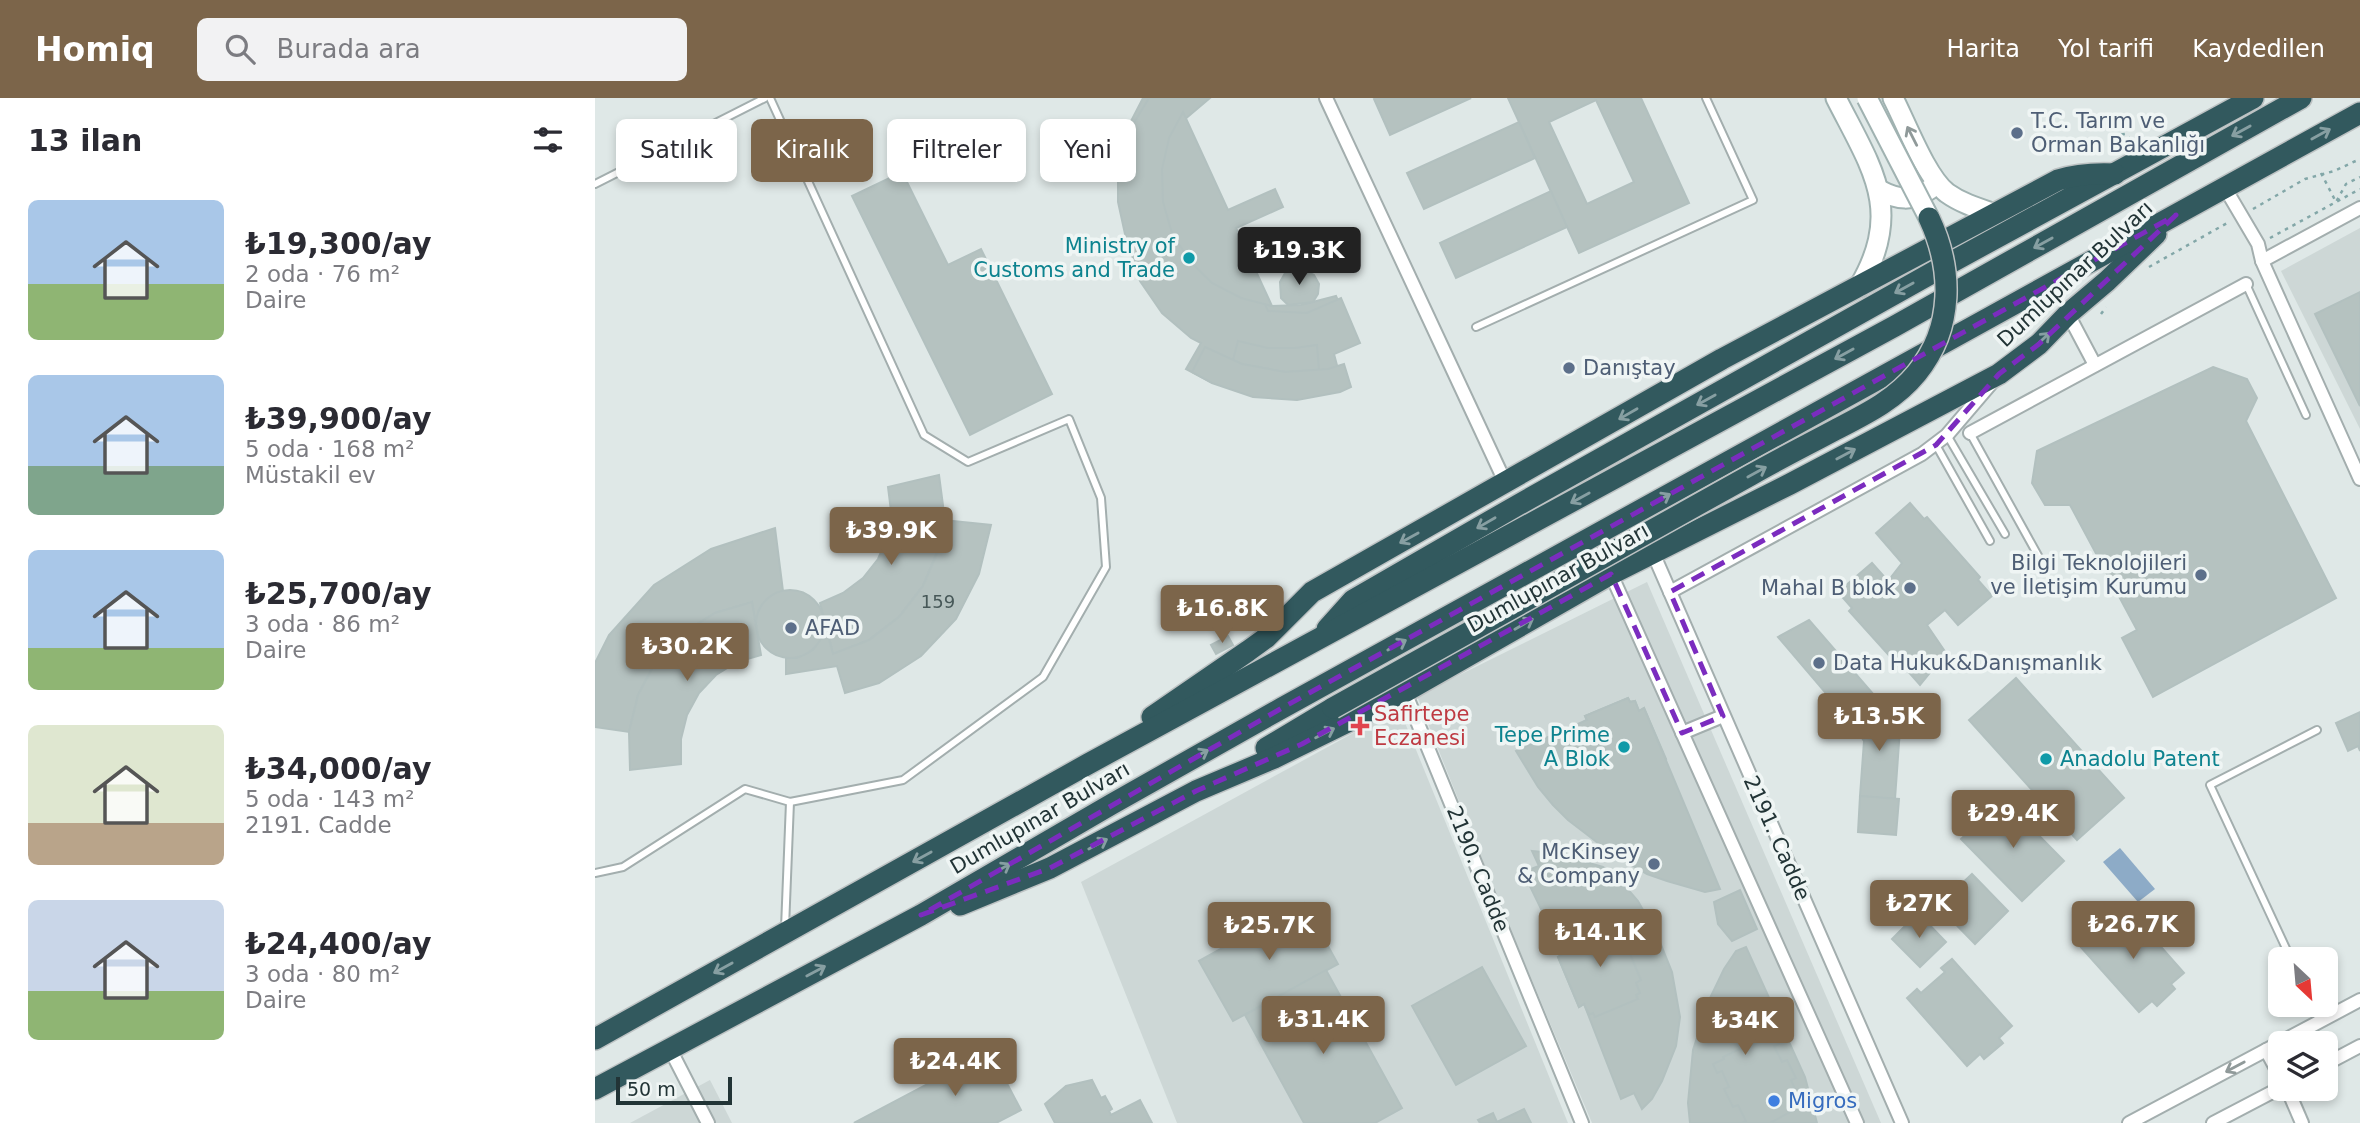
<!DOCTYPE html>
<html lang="tr">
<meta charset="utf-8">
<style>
body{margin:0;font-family:"DejaVu Sans",sans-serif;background:#f2f2f3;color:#2b2b33;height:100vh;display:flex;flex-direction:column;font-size:26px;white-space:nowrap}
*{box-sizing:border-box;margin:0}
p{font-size:23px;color:#7c7c81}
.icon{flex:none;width:38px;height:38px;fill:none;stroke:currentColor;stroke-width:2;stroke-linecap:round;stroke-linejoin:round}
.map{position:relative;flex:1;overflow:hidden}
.panel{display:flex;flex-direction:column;background:#fff;width:595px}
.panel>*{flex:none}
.top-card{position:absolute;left:21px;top:21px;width:665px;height:63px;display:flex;gap:14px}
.needle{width:46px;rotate:154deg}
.tools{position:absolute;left:1673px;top:849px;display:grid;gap:14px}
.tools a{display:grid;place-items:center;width:70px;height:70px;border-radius:10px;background:#fff;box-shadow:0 4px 10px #0003;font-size:35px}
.scale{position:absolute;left:21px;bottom:18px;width:116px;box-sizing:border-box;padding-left:7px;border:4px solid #223436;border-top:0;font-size:19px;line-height:24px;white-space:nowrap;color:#223436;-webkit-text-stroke:5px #eff5f4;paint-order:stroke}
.price{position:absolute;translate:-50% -60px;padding:0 16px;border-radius:7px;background:#7c654a;color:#fff;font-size:23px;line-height:46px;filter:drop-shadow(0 2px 4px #0008)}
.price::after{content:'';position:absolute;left:50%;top:42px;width:21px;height:16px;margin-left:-10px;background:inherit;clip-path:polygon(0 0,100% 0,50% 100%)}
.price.selected{background:#222;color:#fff}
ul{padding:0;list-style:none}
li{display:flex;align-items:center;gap:21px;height:175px;padding:0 28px}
li span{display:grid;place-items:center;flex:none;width:196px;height:140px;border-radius:10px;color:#555}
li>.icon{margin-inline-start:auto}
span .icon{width:84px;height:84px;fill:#fffc;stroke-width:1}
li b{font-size:30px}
h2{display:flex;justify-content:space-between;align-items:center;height:84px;padding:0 28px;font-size:30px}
.chip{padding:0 24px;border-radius:10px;background:#fff;box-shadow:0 4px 10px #0003;font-size:24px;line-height:63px}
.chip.selected{background:#7c654a;color:#fff}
header{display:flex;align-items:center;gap:42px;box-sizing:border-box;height:98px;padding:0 35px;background:#7c654a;color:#fff}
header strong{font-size:33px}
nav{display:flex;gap:38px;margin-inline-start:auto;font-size:24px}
.search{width:490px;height:63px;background:#f2f2f3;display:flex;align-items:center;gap:18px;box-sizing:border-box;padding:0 24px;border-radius:10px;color:#7c7c81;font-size:26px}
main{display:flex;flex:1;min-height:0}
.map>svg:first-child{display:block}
</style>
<header>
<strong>Homiq</strong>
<div class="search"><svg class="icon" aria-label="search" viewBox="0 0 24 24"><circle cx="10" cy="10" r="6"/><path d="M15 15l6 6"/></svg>Burada ara</div>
<nav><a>Harita</a><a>Yol tarifi</a><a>Kaydedilen</a></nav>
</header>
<main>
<section class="panel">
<h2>13 ilan<svg class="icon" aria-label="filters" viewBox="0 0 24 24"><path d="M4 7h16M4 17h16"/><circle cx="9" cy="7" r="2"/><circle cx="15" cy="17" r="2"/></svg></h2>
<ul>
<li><span style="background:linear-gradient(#a9c7e8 60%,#8fb573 0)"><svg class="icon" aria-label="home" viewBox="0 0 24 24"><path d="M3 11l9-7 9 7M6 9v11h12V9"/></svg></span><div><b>₺19,300/ay</b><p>2 oda · 76 m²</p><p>Daire</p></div></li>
<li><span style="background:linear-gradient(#a9c7e8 65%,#7fa58c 0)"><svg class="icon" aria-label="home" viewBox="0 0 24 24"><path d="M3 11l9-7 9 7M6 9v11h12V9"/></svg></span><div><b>₺39,900/ay</b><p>5 oda · 168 m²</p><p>Müstakil ev</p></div></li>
<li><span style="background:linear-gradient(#a9c7e8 70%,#8fb573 0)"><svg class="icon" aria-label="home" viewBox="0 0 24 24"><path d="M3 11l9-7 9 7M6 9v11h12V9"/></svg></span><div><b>₺25,700/ay</b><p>3 oda · 86 m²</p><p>Daire</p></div></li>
<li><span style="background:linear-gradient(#dfe7d0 70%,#b9a48a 0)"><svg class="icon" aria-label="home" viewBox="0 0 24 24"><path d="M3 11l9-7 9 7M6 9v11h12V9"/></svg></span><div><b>₺34,000/ay</b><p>5 oda · 143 m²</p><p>2191. Cadde</p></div></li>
<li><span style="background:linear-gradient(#c9d6e8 65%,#8fb573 0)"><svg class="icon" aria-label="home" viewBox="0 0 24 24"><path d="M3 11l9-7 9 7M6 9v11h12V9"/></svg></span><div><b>₺24,400/ay</b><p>3 oda · 80 m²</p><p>Daire</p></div></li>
</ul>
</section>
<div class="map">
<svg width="1765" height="1025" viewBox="0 0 1765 1025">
<rect width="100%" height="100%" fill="#dfe8e7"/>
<!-- built -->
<g fill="#cdd7d6">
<path d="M1765,130v201l-79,-158z"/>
<path d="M1052,484l234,541h-289l-90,-214 -85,-213z"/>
<path d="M804,610l169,415h-391l-96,-241z"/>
<path d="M115,982l22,43h-102z"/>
</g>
<!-- water -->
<path fill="#8dabc7" d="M1525,750l35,41 -17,13 -35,-40z"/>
<!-- building -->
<g fill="#b5c2c0" stroke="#b2c0bf" stroke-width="2" fill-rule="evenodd">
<path d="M548,0h53l-11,11 -16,29 -7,31 1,33 9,31 17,27 23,23 29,15 31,8 29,-1 35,-9 17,38 -36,11 -22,3h-27l-43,-10 -38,-21 -31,-30 -23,-37 -12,-42 -1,-43 10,-42z"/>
<path d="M554,0h61l-26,22 84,191 39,2 34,-15 19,45 -26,11 9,34 -59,8 -41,-4 -32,-10 -25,-13 15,-26 -10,-5 -29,-25 -22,-32 -15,-47 -7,-32v-30l14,-46z"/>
<path d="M781,0h95l-81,37 -16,-36z"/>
<path d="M913,0h133l48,105 -110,50zM1001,2l38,82 -47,22 -38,-82z"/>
<path d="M588,14l45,98 47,-21 8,18 -47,21 36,78 -31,-8 -29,-15 -23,-23 -17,-27 -9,-31 -1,-33 7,-31z"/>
<path d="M924,24l16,36 -111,51 -17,-36z"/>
<path d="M307,74l46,93 33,-16 71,145 -82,41 -118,-239z"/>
<path d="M956,93l16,36 -111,51 -16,-35z"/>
<path d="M705,170l14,7 5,9 -1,10 -5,8 -25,3 -7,-7 -1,-16 5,-9z"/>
<path d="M1765,194v114l-45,-92z"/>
<path d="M643,243l30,7h27l22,-3 2,25 -34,2 -43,-8 -9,-4z"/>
<path d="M610,249l37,17 43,8 43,-3 16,-5 7,23 -11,5 -43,8 -44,-3 -41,-14 -20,-11z"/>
<path d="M1618,269l34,12 10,19 -11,23 90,177 -183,99 -31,-59 15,-8 -67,-125h-25l-13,-22 5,-32z"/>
<path d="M344,377l5,38 -6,38 -15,35 -24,31 -30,23 -36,14 -13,-51 23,-10 20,-15 15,-19 10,-23 3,-25 -3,-24z"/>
<path d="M1315,405l14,16 3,-2 53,60 -2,3 14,16 -34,29 -13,-15 -18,15 19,28 -26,32 -14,-16 -3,2 -54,-60 3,-3 -14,-16 34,-29 16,18 14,-18 -26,-30z"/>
<path d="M348,422l48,5 -12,49 -23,45 -35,37 -42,27 -34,10 -8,-27 -51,8v-16h11l16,-8 10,-15 1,-15 9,34 36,-14 30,-23 24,-31 15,-35z"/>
<path d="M180,430l8,63 -8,3 -13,11 -6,21 -4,-24 -37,11 -32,20 -27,28 -18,34 -9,37 -34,-5v-64l14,-28 45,-50 57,-36z"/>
<circle cx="195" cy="526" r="34"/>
<path d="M157,504l9,53 -24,7 -21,13 -17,18 -12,22 -6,24v25l-51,6 -1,-38 9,-37 18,-34 27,-28 32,-20z"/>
<path d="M1214,522l71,82 -27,23 -75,-88z"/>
<path d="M633,538l5,9 -17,9 -5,-9z"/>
<path d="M1421,580l108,120 -47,42 -108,-120z"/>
<path d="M1033,600l2,4 5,-1 4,10 5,-3 22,51 -6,2 5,10 -5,2 2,4 -43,19 -2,-5 -4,2 -4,-10 -6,2 -21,-50 5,-2 -4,-11 4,-2 -2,-4z"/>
<path d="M1033,600l2,4 5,-1 4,10 5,-3 76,181 -15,3 -38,-11 -20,-7 -36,-21 -43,-33 -15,-15 -15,-18 -22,-36 71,-31 -2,-4z"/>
<path d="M1285,604l18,21 2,6 -5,70 -35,-3 4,-55 -11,-16z"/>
<path d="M1765,614v39l-2,-5 -10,5 -12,-28z"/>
<path d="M1265,698l39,3 -3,36 -38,-3z"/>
<path d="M1408,701l61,62 -42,40 -61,-62z"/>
<path d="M937,753l21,2 50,14 16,12 19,22 19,34 15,37 8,45 -4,29 -14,35 -10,18 -10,10 -8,-16 -13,6 -37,-95 -5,3 -21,-50 5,-3 -40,-82 16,-6z"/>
<path d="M1377,776l36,37 -33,33 -37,-38z"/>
<path d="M1145,792l17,39 -25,12 -14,-17 -4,-22z"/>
<path d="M709,805l34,61 -105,57 -34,-60z"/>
<path d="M1529,807l60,68 -13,11 4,5 -18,17 -5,-5 -13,11 -60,-67 10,-10 4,4 24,-21 -4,-4z"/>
<path d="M1323,815l28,29 -26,25 -28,-28z"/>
<path d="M1009,822l2,4 4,-2 5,11 5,-3 21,50 -5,3 4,10 -4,2 2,4 -43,18 -2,-4 -4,2 -5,-11 -5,3 -21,-50 5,-3 -4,-10 4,-2 -2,-4z"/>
<path d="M1151,849l59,130 12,46h-127l-2,-20 5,-53 17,-52 14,-29 12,-18z"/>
<path d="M1357,861l60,67 -13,12 4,5 -19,16 -4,-5 -13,12 -60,-68 10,-9 4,4 24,-21 -4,-4z"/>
<path d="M887,869l44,79 -70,39 -44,-79z"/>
<path d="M731,872l76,138 -27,15h-71l-59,-108z"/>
<path d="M1180,937l4,9 -5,2 8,16 5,-2 9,18 -5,2 7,16 5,-2 4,9 -37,20h-28l4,-2 -8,-16 -5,2 -9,-18 5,-2 -7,-16 -5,2 -4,-9 11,-5 -1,-2 40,-19 1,2z"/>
<path d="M395,953l31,59 -25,13h-142z"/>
<path d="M497,982l9,18 4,-2 7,13 -3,2 2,4 29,-15 12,23h-97l-10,-19 21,-18z"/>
<path d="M929,1011l7,14h-51l-2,-3 15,-7 4,9z"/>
</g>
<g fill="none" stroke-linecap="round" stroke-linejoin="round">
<!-- lane casing -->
<g stroke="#a3aeae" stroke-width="10">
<g id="lane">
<path d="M0,86l170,-86"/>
<path d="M1651,186l60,131"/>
<path d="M881,229l277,-127 -47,-102"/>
<path d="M1375,335l71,128"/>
<path d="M1352,337l58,99"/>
<path d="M1341,347l54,96"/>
<path d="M0,775l28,-6 122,-78 45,13 113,-22 140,-103 63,-110 -5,-69 -32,-79 -101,43 -44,-27 -154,-337"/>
<path d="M190,830l5,-126"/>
<path d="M1696,861l-81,-174 107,-55"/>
<path d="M1717,906l8,18"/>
</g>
</g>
<!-- street casing -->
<g stroke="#a3aeae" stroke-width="16">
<g id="street">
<path d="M731,0l180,386"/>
<path d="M1630,90l33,56 4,17 98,218"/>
<path d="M1667,163l98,-53"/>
<path d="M1473,216l27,51"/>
<path d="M1375,335l276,-149"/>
<path d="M1058,455l249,570"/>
<path d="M1016,476l246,549"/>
<path d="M1075,494l252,-138 25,-19 47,-55"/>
<path d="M810,594l177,431"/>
<path d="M1087,635l41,-17"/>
<path d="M75,951l38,74"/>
<path d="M1671,952l14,26"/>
<path d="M1731,966l34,-18"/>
<path d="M1692,990l15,35"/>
<path d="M1534,1025l231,-123"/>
<path d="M1618,1025l67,-35"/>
</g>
</g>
<!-- secondary casing -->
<g stroke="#a0b2b1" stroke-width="23">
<g id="secondary">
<path d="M1241,0c36,71 68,112 23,189"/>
<path d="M1298,0c13,25 33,79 54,95 14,10 30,15 45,20"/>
<path d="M1284,92c19,10 33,12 51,-1"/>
</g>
</g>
<!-- highway casing -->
<g stroke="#bdc2c3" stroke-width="24">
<g id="highway">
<path d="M732,531l26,-29 165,-95 421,-236 314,-171"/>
<path d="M557,619l96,-66 18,-13 46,-46 410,-233 336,-179c19,-6 36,-7 57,-6"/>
<path d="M671,650l67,-40"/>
<path d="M365,807l90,-37 146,-77 78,-33 108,-53 229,-131 179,-90 209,-110 40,-30 29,-30 39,-33 49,-47"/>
<path d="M0,941l493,-275 807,-438 406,-228"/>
<path d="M0,991l326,-174 191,-111 170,-96 1078,-595"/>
</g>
</g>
<!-- path -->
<g stroke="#83a7a8" stroke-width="2.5" stroke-dasharray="3.5 5" stroke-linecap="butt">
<path d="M1518,38l12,-2 10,9"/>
<path d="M1726,75l15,29 24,-13"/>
<path d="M1658,111l52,-30 29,-8 26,-12"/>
<path d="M1675,140l66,-36 10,-18 14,-7"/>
<path d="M1554,169l80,-45"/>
<path d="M1506,216l5,-7"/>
</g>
<!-- lane -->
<use href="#lane" stroke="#fff" stroke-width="6"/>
<!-- street -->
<use href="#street" stroke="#fff" stroke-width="12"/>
<!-- secondary -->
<use href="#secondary" stroke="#fff" stroke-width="19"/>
<!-- highway -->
<use href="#highway" stroke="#32595e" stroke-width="21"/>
<!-- secondary-bridge casing -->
<g stroke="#a0b2b1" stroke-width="23" stroke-linecap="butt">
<path id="secondary-bridge" d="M1272,0l62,120"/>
</g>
<!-- highway-bridge casing -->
<g stroke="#bdc2c3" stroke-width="24" stroke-linecap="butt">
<path id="highway-bridge" d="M738,610c139,-78 279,-155 418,-233 28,-16 56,-30 84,-45 31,-16 60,-30 82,-57 37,-46 36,-104 12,-155"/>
</g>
<!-- secondary-bridge -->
<use href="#secondary-bridge" stroke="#fff" stroke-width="19"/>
<!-- highway-bridge -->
<use href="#highway-bridge" stroke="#32595e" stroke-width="21"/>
</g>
<!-- one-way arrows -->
<defs><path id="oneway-shaft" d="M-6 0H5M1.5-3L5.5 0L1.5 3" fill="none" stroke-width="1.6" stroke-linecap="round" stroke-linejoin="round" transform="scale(1.75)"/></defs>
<g stroke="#879fa2">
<use href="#oneway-shaft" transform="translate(1646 33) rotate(151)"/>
<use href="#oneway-shaft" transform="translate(1726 36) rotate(-29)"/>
<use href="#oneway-shaft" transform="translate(1448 145) rotate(151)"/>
<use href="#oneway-shaft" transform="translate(1309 190) rotate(151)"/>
<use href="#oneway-shaft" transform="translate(1447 242) rotate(-44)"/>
<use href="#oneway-shaft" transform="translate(1249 256) rotate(151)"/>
<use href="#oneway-shaft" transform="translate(1111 302) rotate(151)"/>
<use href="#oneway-shaft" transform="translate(1033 316) rotate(150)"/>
<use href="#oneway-shaft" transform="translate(1251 356) rotate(-28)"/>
<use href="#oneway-shaft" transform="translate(1162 374) rotate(-29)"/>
<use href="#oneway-shaft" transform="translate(985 400) rotate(151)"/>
<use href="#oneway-shaft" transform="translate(1066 401) rotate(-29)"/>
<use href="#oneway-shaft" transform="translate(891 425) rotate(150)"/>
<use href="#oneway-shaft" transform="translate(814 440) rotate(151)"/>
<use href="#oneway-shaft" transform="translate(929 526) rotate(-30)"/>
<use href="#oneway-shaft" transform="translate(802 547) rotate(-29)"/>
<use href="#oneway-shaft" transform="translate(730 635) rotate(-27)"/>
<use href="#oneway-shaft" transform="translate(604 657) rotate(-29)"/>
<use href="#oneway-shaft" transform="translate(503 746) rotate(-28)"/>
<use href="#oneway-shaft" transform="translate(327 759) rotate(151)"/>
<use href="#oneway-shaft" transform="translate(406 771) rotate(-30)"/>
<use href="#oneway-shaft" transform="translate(128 870) rotate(151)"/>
<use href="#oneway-shaft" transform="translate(221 873) rotate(-28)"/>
</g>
<g stroke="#909a9a">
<use href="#oneway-shaft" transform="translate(1317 38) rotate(-117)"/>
<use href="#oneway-shaft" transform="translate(1640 969) rotate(152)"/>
</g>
<!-- marked area -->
<path fill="none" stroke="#7b2cbf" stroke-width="5" stroke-dasharray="14 9" stroke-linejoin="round" d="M1581,117l-137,129 -40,30 -63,71 -266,147 53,124 -41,17 -71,-159 -309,170 -106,47 -146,77 -129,47 361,-207z"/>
<!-- markers -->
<g fill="#5c6f8a" stroke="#eff5f4" stroke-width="2.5">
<circle cx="1422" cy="35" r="7"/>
<circle cx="974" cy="270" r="7"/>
<circle cx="1606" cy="477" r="7"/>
<circle cx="1315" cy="490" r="7"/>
<circle cx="196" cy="530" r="7"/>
<circle cx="1224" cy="565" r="7"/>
<circle cx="1059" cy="766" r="7"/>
</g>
<g fill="#0f9aa8" stroke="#eff5f4" stroke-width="2.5">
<circle cx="594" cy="160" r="7"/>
<circle cx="1029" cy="649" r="7"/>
<circle cx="1451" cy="661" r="7"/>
</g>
<path fill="#e0444e" stroke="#eff5f4" stroke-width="2.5" d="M761.5 617.5h7v7h7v7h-7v7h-7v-7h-7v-7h7z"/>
<circle fill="#3f7fe0" stroke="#eff5f4" stroke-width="2.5" cx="1179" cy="1003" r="7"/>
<g text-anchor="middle" stroke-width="7" stroke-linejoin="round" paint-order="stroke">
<!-- number labels -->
<g font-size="18" fill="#475858">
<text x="343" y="510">159</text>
</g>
<!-- service labels -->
<g font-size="21" fill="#4e5e75" stroke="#eff5f4" text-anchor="start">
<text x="1436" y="30">T.C. Tarım ve<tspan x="1436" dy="24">Orman Bakanlığı</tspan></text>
<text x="988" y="277">Danıştay</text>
<text x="1592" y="472" text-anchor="end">Bilgi Teknolojileri<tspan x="1592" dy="24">ve İletişim Kurumu</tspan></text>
<text x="1301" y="497" text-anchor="end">Mahal B blok</text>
<text x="210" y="537">AFAD</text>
<text x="1238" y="572">Data Hukuk&amp;Danışmanlık</text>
<text x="1045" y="761" text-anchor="end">McKinsey<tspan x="1045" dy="24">&amp; Company</tspan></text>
</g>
<!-- culture labels -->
<g font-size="21" fill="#0d838f" stroke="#eff5f4" text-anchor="end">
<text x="580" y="155">Ministry of<tspan x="580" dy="24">Customs and Trade</tspan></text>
<text x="1015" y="644">Tepe Prime<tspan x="1015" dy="24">A Blok</tspan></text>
<text x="1465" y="668" text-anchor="start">Anadolu Patent</text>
</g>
<!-- street labels -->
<g font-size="21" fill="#223436" stroke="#eff5f4">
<text transform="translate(1480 176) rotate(-43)" y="7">Dumlupınar Bulvarı</text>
<text transform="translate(963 480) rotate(-29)" y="7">Dumlupınar Bulvarı</text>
<text transform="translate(445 720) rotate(-30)" y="7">Dumlupınar Bulvarı</text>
<text transform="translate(1182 740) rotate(66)" y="7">2191. Cadde</text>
<text transform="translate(883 771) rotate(68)" y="7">2190. Cadde</text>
</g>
<!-- health labels -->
<g font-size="21" fill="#be3a42" stroke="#eff5f4" text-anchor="start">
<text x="779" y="623">Safirtepe<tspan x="779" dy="24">Eczanesi</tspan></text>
</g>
<!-- shop labels -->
<g font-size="21" fill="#366cbe" stroke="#eff5f4" text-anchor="start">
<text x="1193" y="1010">Migros</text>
</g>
</g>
</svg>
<div class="tools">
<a><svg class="needle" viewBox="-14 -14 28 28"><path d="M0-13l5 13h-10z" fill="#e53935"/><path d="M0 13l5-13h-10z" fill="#7c7c81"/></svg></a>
<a><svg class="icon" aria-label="layers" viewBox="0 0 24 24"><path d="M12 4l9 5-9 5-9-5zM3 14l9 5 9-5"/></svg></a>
</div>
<div class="scale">50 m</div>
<b class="price selected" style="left:704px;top:189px">₺19.3K</b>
<b class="price" style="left:296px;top:469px">₺39.9K</b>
<b class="price" style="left:627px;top:547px">₺16.8K</b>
<b class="price" style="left:92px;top:585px">₺30.2K</b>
<b class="price" style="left:1284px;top:655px">₺13.5K</b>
<b class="price" style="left:1418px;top:752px">₺29.4K</b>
<b class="price" style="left:1324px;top:842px">₺27K</b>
<b class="price" style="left:1538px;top:863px">₺26.7K</b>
<b class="price" style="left:674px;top:864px">₺25.7K</b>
<b class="price" style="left:1005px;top:871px">₺14.1K</b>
<b class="price" style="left:728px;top:958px">₺31.4K</b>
<b class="price" style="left:1150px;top:959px">₺34K</b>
<b class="price" style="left:360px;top:1000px">₺24.4K</b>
<div class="top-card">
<a class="chip">Satılık</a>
<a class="chip selected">Kiralık</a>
<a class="chip">Filtreler</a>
<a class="chip">Yeni</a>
</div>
</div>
</main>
